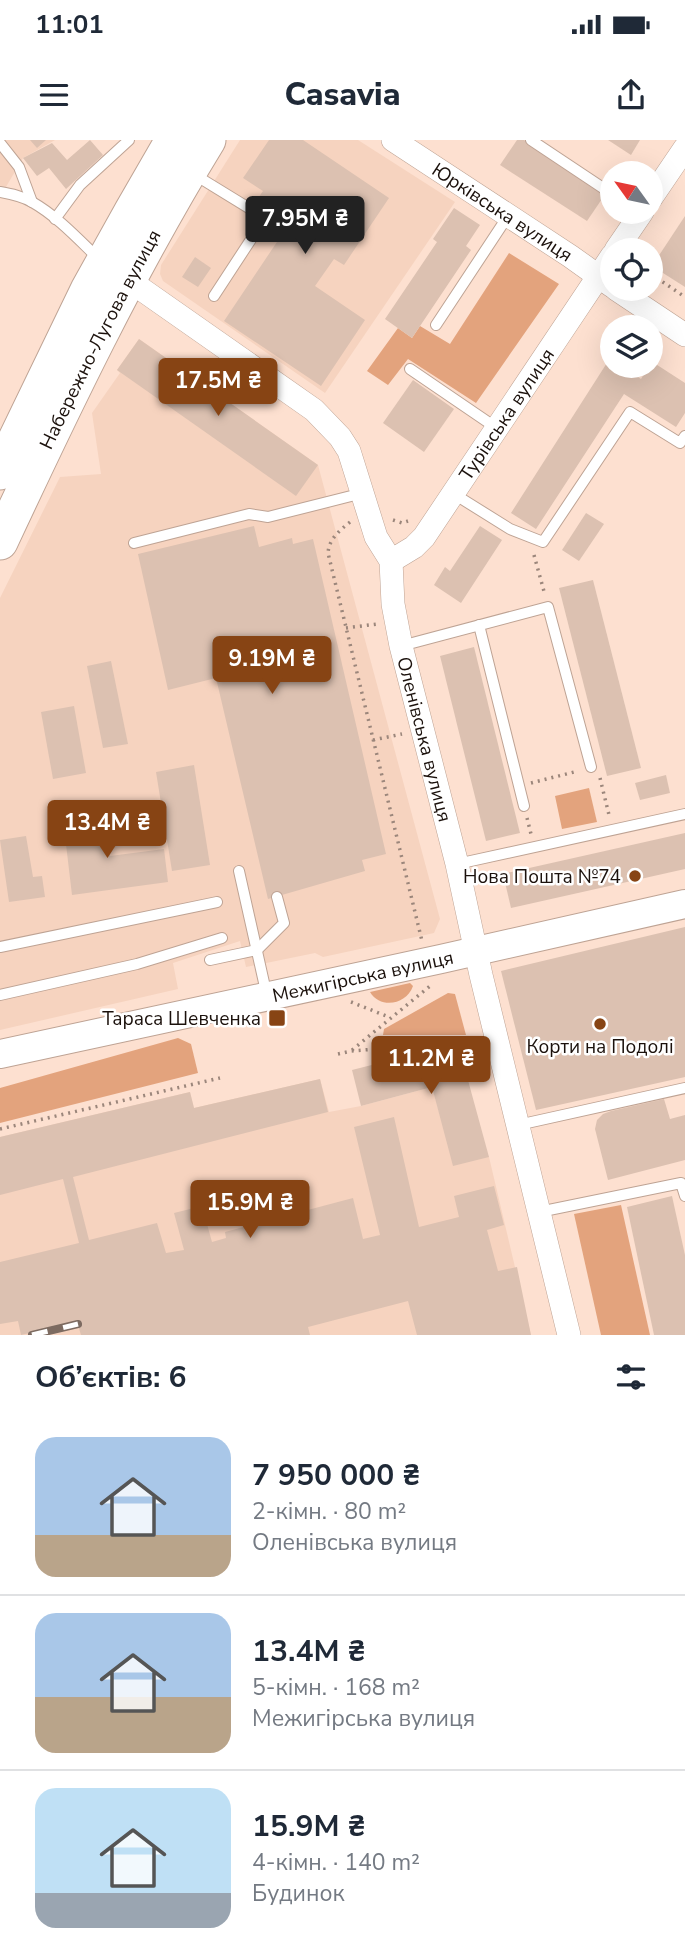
<!DOCTYPE html>
<html lang="uk">
<meta charset="utf-8">
<style>
body{margin:0;font-family:"Nunito Sans",sans-serif;background:#f6f6f7;color:#1f2937;height:100vh;display:flex;flex-direction:column;font-size:26px;white-space:nowrap}
*{box-sizing:border-box;margin:0}
p{font-size:23px;color:#747a83}
.icon{flex:none;width:38px;height:38px;fill:none;stroke:currentColor;stroke-width:2;stroke-linecap:round;stroke-linejoin:round}
.map{position:relative;height:1195px;overflow:hidden}
.drawer{display:flex;flex-direction:column;background:#fff;flex:1}
.drawer>*{flex:none}
.needle{width:46px;rotate:303deg}
.controls{position:absolute;left:600px;top:21px;display:grid;gap:14px}
.controls a{display:grid;place-items:center;width:63px;height:63px;border-radius:50%;background:#fff;box-shadow:0 7px 28px #0002;font-size:35px}
.price{position:absolute;translate:-50% -60px;padding:0 16px;border-radius:7px;background:#874414;color:#fff;font-size:23px;line-height:46px;filter:drop-shadow(0 2px 4px #0008)}
.price::after{content:'';position:absolute;left:50%;top:42px;width:21px;height:16px;margin-left:-10px;background:inherit;clip-path:polygon(0 0,100% 0,50% 100%)}
.price.on{background:#222;color:#fff}
ul{padding:0;list-style:none}
li{display:flex;align-items:center;gap:21px;height:175px;padding:0 35px}
li+li{border-top:2px solid #e0e1e3}
li span{display:grid;place-items:center;flex:none;width:196px;height:140px;border-radius:21px;color:#555}
li>.icon{margin-inline-start:auto}
span .icon{width:84px;height:84px;fill:#fffc;stroke-width:1}
li b{font-size:30px}
h2{display:flex;justify-content:space-between;align-items:center;height:84px;padding:0 35px;font-size:30px}
.status{display:flex;justify-content:space-between;align-items:center;height:49px;padding:0 35px;background:#fff;direction:ltr}
.status svg{height:19px;fill:currentColor}
header{display:flex;justify-content:space-between;align-items:center;height:91px;padding:0 35px;background:#fff;font-size:32px;font-weight:800}
.map>svg:first-child{display:block}
</style>
<div class="status"><b>11:01</b><svg viewBox="0 0 49 12"><path d="M0 12V9h3v3zM5 12V6h3v6zM10 12V3h3v9zM15 12V0h3v12zM26 1h20v11H26zM47 4h2v5h-2z"/></svg></div>
<header><svg class="icon" aria-label="menu" viewBox="0 0 24 24"><path d="M4 6h16M4 12h16M4 18h16"/></svg>Casavia<svg class="icon" aria-label="share" viewBox="0 0 24 24"><path d="M12 15V3M7 8l5-5 5 5M5 13v7h14v-7"/></svg></header>
<div class="map">
<svg width="685" height="1195" viewBox="0 0 685 1195">
<rect width="100%" height="100%" fill="#fde0d0"/>
<!-- built -->
<g fill="#f6d3bf">
<path d="M0,0h55l-32,18 -23,39z"/>
<path d="M240,0h118l97,62 -130,191 -162,-112 -3,-7 1,-9z"/>
<path d="M139,199l179,126 122,454 -6,14 -111,24 -8,-4 -69,14 -6,-26 -67,22 5,26 -178,41v-432l60,-121 41,-3 -9,-61 28,-40 -3,-3z"/>
<path d="M320,939l9,33 32,-6 71,-19 8,28 49,42 42,178h-531v-198l190,-45 4,16z"/>
</g>
<!-- green -->
<g fill="#e3a37d">
<path d="M509,113l50,31 -83,119 -68,-44 -20,26 -21,-14 31,-43 14,10 8,-12 30,18z"/>
<path d="M589,648l8,34 -35,7 -7,-33z"/>
<path d="M410,843l3,3c-6,18 -32,24 -43,6z"/>
<path d="M448,853l7,1 11,41h-83l1,-6z"/>
<path d="M178,898l13,6 7,29 -198,50v-35z"/>
<path d="M621,1065l29,130h-49l-27,-121z"/>
</g>
<!-- building -->
<g fill="#dcc1b1">
<path d="M30,0h16l-9,8z"/>
<path d="M90,0l13,15 -37,34 -17,-21 -12,8 -14,-18 29,-15 15,17z"/>
<path d="M269,0h34l86,58 -45,67 -10,-6 -19,27 50,34 -44,66 -97,-65 63,-94 -33,-23 9,-13 -20,-13z"/>
<path d="M517,0h7l82,53 -19,28 -87,-56z"/>
<path d="M608,0h32l-9,15z"/>
<path d="M454,68l26,17 -14,21 5,4 -59,88 -27,-19 52,-77 -4,-3z"/>
<path d="M685,76v71l-33,-21z"/>
<path d="M195,117l16,11 -13,19 -16,-10z"/>
<path d="M139,199l179,126 -22,31 -179,-126z"/>
<path d="M612,215v11h29l-6,9 6,4 8,-13h2v-5l34,22v30l-9,14 -52,-33 -88,135 -25,-16z"/>
<path d="M413,240l41,29 -30,43 -41,-29z"/>
<path d="M586,373l18,11 -25,37 -17,-11z"/>
<path d="M254,386l5,21 33,-9 1,6 20,-5 73,315 -24,6 3,11 -97,28 -52,-221 -48,12 -30,-136z"/>
<path d="M480,386l22,14 -41,63 -27,-18 11,-18 5,4z"/>
<path d="M593,440l48,188 -34,8 -48,-188z"/>
<path d="M474,507l46,186 -34,8 -46,-185z"/>
<path d="M111,521l17,83 -25,4 -16,-82z"/>
<path d="M74,566l12,67 -33,6 -12,-67z"/>
<path d="M194,625l16,100 -38,6 -16,-99z"/>
<path d="M666,635l4,18 -30,7 -5,-17z"/>
<path d="M104,674l6,42 54,-7 4,33 -96,13 -9,-76z"/>
<path d="M685,693v36l-174,39 -8,-34z"/>
<path d="M26,696l7,41 9,-1 3,21 -36,5 -9,-62z"/>
<path d="M685,787v150l-149,33 -35,-139z"/>
<path d="M460,911l29,106 -36,9 -21,-79 -71,19 -9,-36 67,-17z"/>
<path d="M320,939l8,33 -255,65 16,63 68,-17 9,30 18,-3 -10,-37 28,-7 10,36 14,-4 -1,-6 128,-34 10,41 17,-4 -26,-108 40,-10 25,110 40,-10 -5,-21 40,-10 10,39 -17,5 11,41 19,-4 14,68h-114l-9,-34 -100,26 2,8h-229l-4,-13 -56,13 -3,-14 -18,3v-62l79,-19 -16,-64 -63,16v-58l190,-45 4,16z"/>
<path d="M664,959l6,20 15,-4v45l-77,20 -13,-51 2,-9 6,-6 8,-3z"/>
<path d="M672,1056l13,59v80h-31l-27,-128z"/>
</g>
<g fill="none" stroke-linecap="round" stroke-linejoin="round">
<!-- service casing -->
<g stroke="#bea394" stroke-width="12">
<g id="service">
<path d="M531,0l81,54"/>
<path d="M0,3l19,24 13,35"/>
<path d="M195,35l70,43 -51,78"/>
<path d="M0,52c11,2 22,4 32,10 25,14 47,38 68,58"/>
<path d="M55,79l25,-34 49,-45"/>
<path d="M436,185l72,-109"/>
<path d="M410,229l88,60"/>
<path d="M454,354l56,35 33,13 87,-130 50,31 5,-7"/>
<path d="M134,403l115,-29 19,3 95,-24"/>
<path d="M479,485l45,181"/>
<path d="M401,506l147,-39 43,160"/>
<path d="M457,724l228,-50"/>
<path d="M239,731l28,125"/>
<path d="M0,807l217,-45"/>
<path d="M210,820l47,-10 27,-27 -7,-26"/>
<path d="M0,855l137,-31 85,-26"/>
<path d="M518,985l167,-37"/>
<path d="M539,1072l142,-29 4,13"/>
</g>
</g>
<!-- minor casing -->
<g stroke="#bea394" stroke-width="24">
<g id="minor">
<path id="s1" d="M393,0l177,116 42,30"/>
<path d="M651,58l34,-50"/>
<path d="M616,110l26,-38"/>
<path id="s2" d="M117,132l197,138 26,27 9,14 27,86 15,24 2,43 8,42 56,218 24,111 88,360"/>
<path d="M616,149l69,46"/>
<path id="s3" d="M391,421l23,-14 10,-10 188,-281"/>
</g>
</g>
<!-- tertiary casing -->
<g stroke="#bea394" stroke-width="30">
<g id="tertiary">
<path id="s4" d="M0,914l441,-95 244,-55"/>
</g>
</g>
<!-- primary casing -->
<g stroke="#bea394" stroke-width="37">
<g id="primary">
<path d="M0,332l88,-182 44,-79 41,-71"/>
<path id="s5" d="M0,402c64,-137 129,-273 208,-402"/>
</g>
</g>
<!-- path -->
<g stroke="#9b867b" stroke-width="3.5" stroke-dasharray="2 5" stroke-linecap="butt">
<path d="M651,134l34,23"/>
<path d="M651,216l9,-12"/>
<path d="M393,380l9,3 6,-2"/>
<path d="M350,382c-11,9 -21,17 -22,31l94,388"/>
<path d="M534,415l11,40"/>
<path d="M346,488l31,-4"/>
<path d="M373,600l29,-6"/>
<path d="M600,638l9,37"/>
<path d="M531,643l47,-12"/>
<path d="M527,678l4,16"/>
<path d="M351,862l38,15"/>
<path d="M352,910l78,-64"/>
<path d="M338,914l13,-3 124,-10"/>
<path d="M0,989l220,-51"/>
</g>
<!-- service -->
<use href="#service" stroke="#fff" stroke-width="10"/>
<!-- minor -->
<use href="#minor" stroke="#fff" stroke-width="23"/>
<!-- tertiary -->
<use href="#tertiary" stroke="#fff" stroke-width="28"/>
<!-- primary -->
<use href="#primary" stroke="#fff" stroke-width="35"/>
<!-- rail casing -->
<g stroke="#7d6b61" stroke-width="8">
<path id="rail" d="M32,1195l46,-11"/>
</g>
<!-- rail -->
<use href="#rail" stroke="#fff" stroke-width="5" stroke-dasharray="16" stroke-linecap="butt"/>
</g>
<!-- markers -->
<g fill="#874414" stroke="#fff" stroke-width="2.5">
<circle cx="635" cy="736" r="7"/>
<rect x="268" y="869" width="18" height="18" rx="3.5"/>
<circle cx="600" cy="884" r="7"/>
</g>
<g text-anchor="middle" stroke-width="5" stroke-linejoin="round" paint-order="stroke">
<!-- street labels -->
<g font-size="19" fill="#1b110c" stroke="#fff">
<text dy="7" stroke="none"><textPath href="#s1" startOffset="131">Юрківська вулиця</textPath></text>
<text dy="7" stroke="none"><textPath href="#s5" startOffset="226">Набережно-Лугова вулиця</textPath></text>
<text dy="7" stroke="none"><textPath href="#s3" startOffset="189">Турівська вулиця</textPath></text>
<text dy="7" stroke="none"><textPath href="#s2" startOffset="595">Оленівська вулиця</textPath></text>
<text dy="7" stroke="none"><textPath href="#s4" startOffset="371">Межигірська вулиця</textPath></text>
</g>
<!-- poi labels -->
<g font-size="19" fill="#1b110c" stroke="#fff" text-anchor="end">
<text x="621" y="743">Нова Пошта №74</text>
<text x="261" y="885">Тараса Шевченка</text>
<text x="600" y="913" text-anchor="middle">Корти на Подолі</text>
</g>
</g>
</svg>
<div class="controls">
<a><svg class="needle" viewBox="-14 -14 28 28"><path d="M0-13l5 13h-10z" fill="#e53935"/><path d="M0 13l5-13h-10z" fill="#747a83"/></svg></a>
<a><svg class="icon" aria-label="locate" viewBox="0 0 24 24"><circle cx="12" cy="12" r="6"/><path d="M12 2v4M12 18v4M2 12h4M18 12h4"/></svg></a>
<a><svg class="icon" aria-label="layers" viewBox="0 0 24 24"><path d="M12 4l9 5-9 5-9-5zM3 14l9 5 9-5"/></svg></a>
</div>
<b class="price on" style="left:305px;top:116px">7.95M ₴</b>
<b class="price" style="left:218px;top:278px">17.5M ₴</b>
<b class="price" style="left:272px;top:556px">9.19M ₴</b>
<b class="price" style="left:107px;top:720px">13.4M ₴</b>
<b class="price" style="left:431px;top:956px">11.2M ₴</b>
<b class="price" style="left:250px;top:1100px">15.9M ₴</b>
</div>
<section class="drawer">
<h2>Об’єктів: 6<svg class="icon" aria-label="filters" viewBox="0 0 24 24"><path d="M4 7h16M4 17h16"/><circle cx="9" cy="7" r="2"/><circle cx="15" cy="17" r="2"/></svg></h2>
<ul>
<li><span style="background:linear-gradient(#a9c7e8 70%,#b9a48a 0)"><svg class="icon" aria-label="home" viewBox="0 0 24 24"><path d="M3 11l9-7 9 7M6 9v11h12V9"/></svg></span><div><b>7 950 000 ₴</b><p>2-кімн. · 80 m²</p><p>Оленівська вулиця</p></div></li>
<li><span style="background:linear-gradient(#a9c7e8 60%,#b9a48a 0)"><svg class="icon" aria-label="home" viewBox="0 0 24 24"><path d="M3 11l9-7 9 7M6 9v11h12V9"/></svg></span><div><b>13.4M ₴</b><p>5-кімн. · 168 m²</p><p>Межигірська вулиця</p></div></li>
<li><span style="background:linear-gradient(#bfe0f5 75%,#9aa5b1 0)"><svg class="icon" aria-label="home" viewBox="0 0 24 24"><path d="M3 11l9-7 9 7M6 9v11h12V9"/></svg></span><div><b>15.9M ₴</b><p>4-кімн. · 140 m²</p><p>Будинок</p></div></li>
</ul>
</section>
